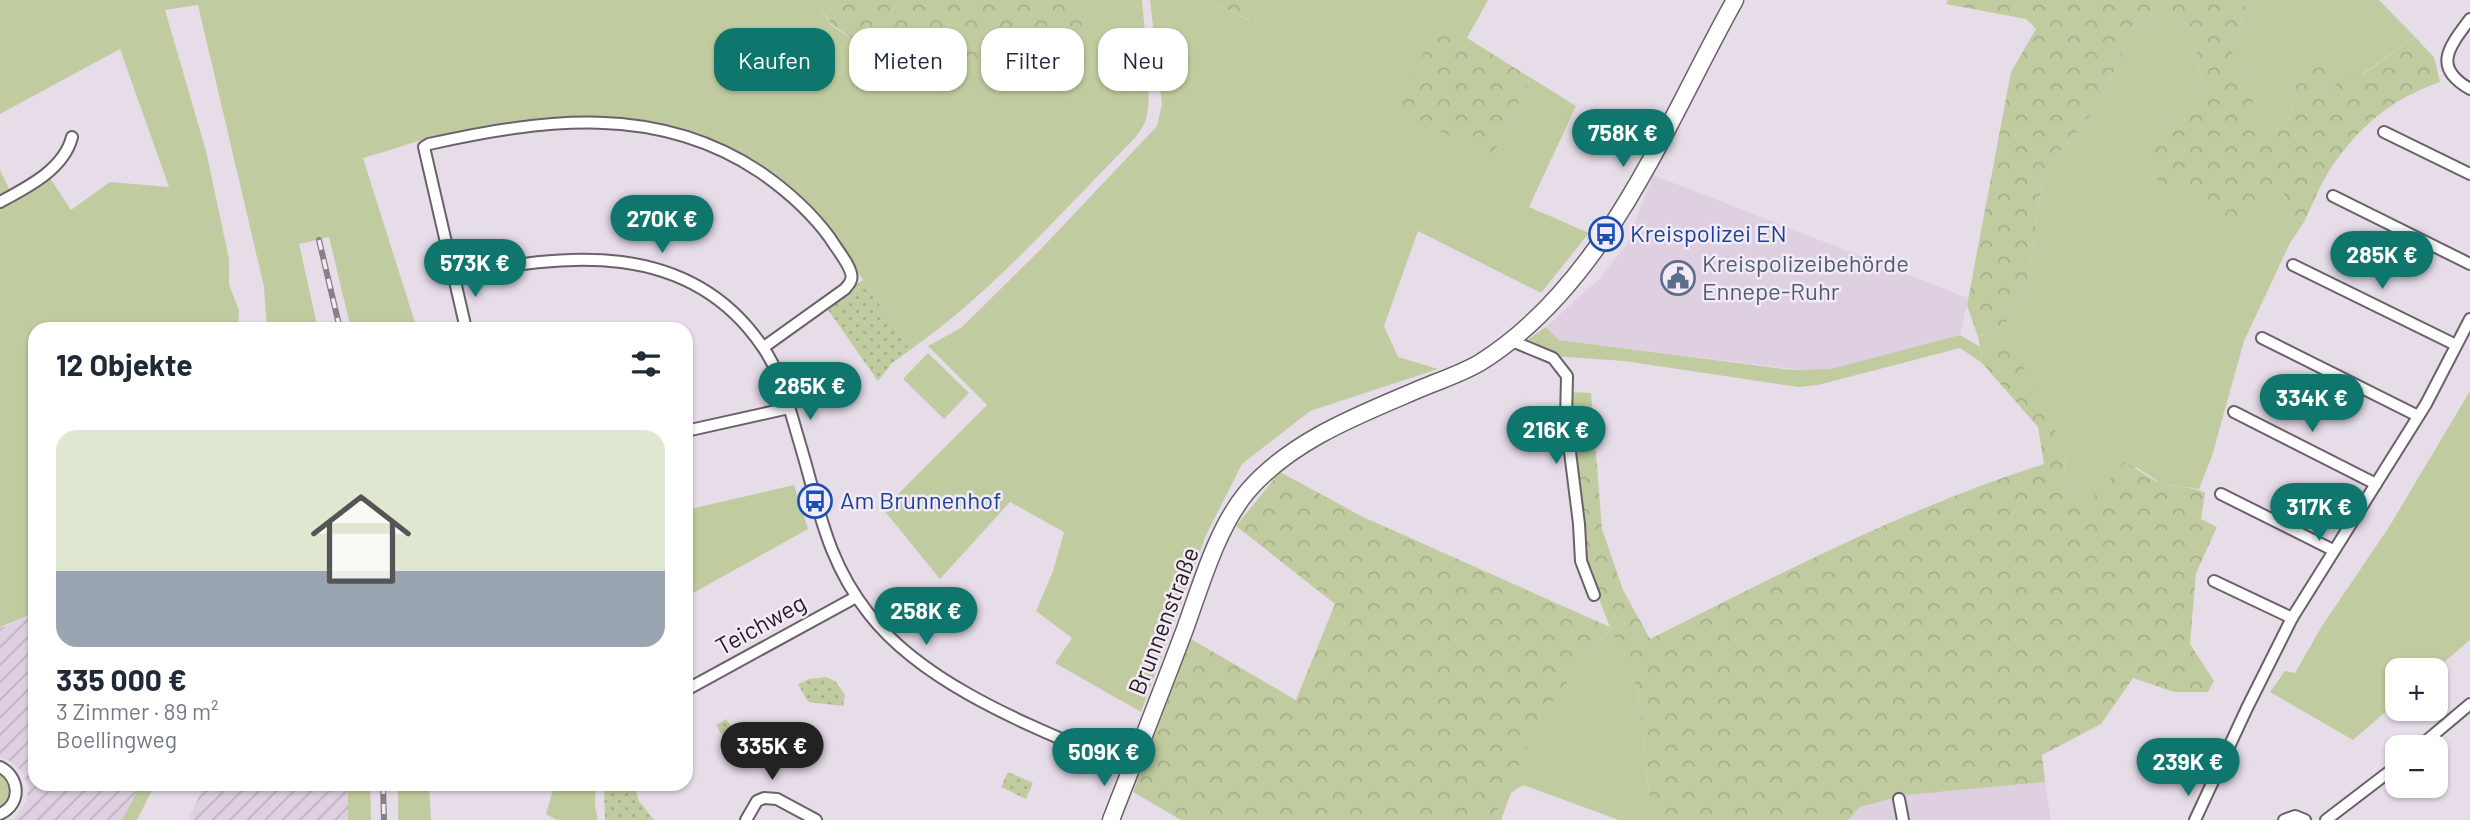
<!DOCTYPE html>
<html lang="de">
<meta charset="utf-8">
<style>
body{margin:0;font-family:Barlow,sans-serif;background:#f2f2f3;color:#1f2937;height:100vh;display:flex;flex-direction:column;font-size:26px;white-space:nowrap}
*{box-sizing:border-box;margin:0}
p{font-size:23px;color:#747a83}
.icon{flex:none;width:38px;height:38px;fill:none;stroke:currentColor;stroke-width:2;stroke-linecap:round;stroke-linejoin:round}
.map{position:relative;flex:1;overflow:hidden}
.sheet{position:absolute;left:28px;top:322px;width:665px;height:469px;display:flex;flex-direction:column;background:#fff;border-radius:21px;box-shadow:0 2px 5px #0004}
.sheet>*{flex:none}
.guide{position:absolute;left:714px;top:28px;width:665px;height:63px;display:flex;gap:14px}
.tools{position:absolute;left:2385px;top:658px;display:grid;gap:14px}
.tools a{display:grid;place-items:center;width:63px;height:63px;border-radius:14px;background:#fff;box-shadow:0 2px 5px #0004;font-size:35px}
.price{position:absolute;translate:-50% -60px;padding:0 16px;border-radius:24px;background:#0f766e;color:#fff;font-size:23px;line-height:46px;filter:drop-shadow(0 2px 4px #0008)}
.price::after{content:'';position:absolute;left:50%;top:42px;width:21px;height:16px;margin-left:-10px;background:inherit;clip-path:polygon(0 0,100% 0,50% 100%)}
.price.on{background:#222;color:#fff}
ul{padding:0;list-style:none}
li{display:grid;align-content:center;gap:14px;height:371px;padding:0 28px}
li span{display:grid;place-items:center;height:217px;border-radius:21px;color:#555}
li>.icon{margin-inline-start:auto}
span .icon{width:126px;height:126px;fill:#fffc;stroke-width:1}
li b{font-size:30px}
h2{display:flex;justify-content:space-between;align-items:center;height:84px;padding:0 28px;font-size:30px}
.chip{padding:0 24px;border-radius:21px;background:#fff;box-shadow:0 2px 5px #0004;font-size:24px;line-height:63px}
.chip.on{background:#0f766e;color:#fff}
.map>svg:first-child{display:block}
</style>
<div class="map">
<svg width="2470" height="820" viewBox="0 0 2470 820">
<defs>
<pattern id="industrial-furrows" width="10" height="10" patternUnits="userSpaceOnUse" patternTransform="scale(1.75)"><rect width="10" height="10" fill="#decfe1"/><path d="M-1 1l2-2M0 10L10 0M9 11l2-2" fill="none" stroke="#beb1c1"/></pattern>
<pattern id="forest-crowns" width="20" height="18" patternUnits="userSpaceOnUse" patternTransform="scale(1.75)"><rect width="20" height="18" fill="#c0cc9f"/><path d="M2 6a3 3 0 1 1 6 0M12 15a3 3 0 1 1 6 0" fill="none" stroke="#a5af89"/></pattern>
<pattern id="park-dots" width="8" height="8" patternUnits="userSpaceOnUse" patternTransform="scale(1.75)"><rect width="8" height="8" fill="#c0cc9f"/><path d="M2 2h.1M6 6h.1" fill="none" stroke="#a5af89" stroke-width="1.8" stroke-linecap="round"/></pattern>
</defs>
<rect width="100%" height="100%" fill="#e7dde9"/>
<!-- built -->
<g fill="#decfe1">
<path d="M1653,175l315,123 -8,37 -130,35 -38,-1 -233,-29 -13,-13 53,-48 28,-35z"/>
<path d="M2045,782l6,38h-203l12,-13 46,-12z"/>
</g>
<!-- industrial -->
<g fill="url(#industrial-furrows)">
<path d="M35,614v170h106l-19,36h-111l4,-2 12,-17 1,-15 -6,-15 -14,-11 -8,-3v-129z"/>
<path d="M205,784h143v36h-160z"/>
</g>
<!-- grass -->
<g fill="#c0cc9f">
<path d="M0,0h815l16,25 70,48 182,-49 6,-24h53c2,27 12,100 3,122 -4,10 -12,18 -20,26 -69,70 -135,146 -215,202 -19,-28 -38,-56 -56,-84 -10,-14 -19,-31 -30,-44 -79,-94 -179,-115 -296,-102 -33,4 -67,9 -99,18 -22,6 -44,14 -66,20l54,171h-66l-22,-92 -30,7 19,85h-51l-3,-42 -66,-282 -33,5 41,141 23,108v26l10,25 -1,19h-203v284l-35,14v-457l11,23 28,-18 11,3 21,32 39,-28 59,5 -49,-138 -120,65z"/>
<path d="M1150,0h56l45,21 12,-21h225l-21,38 -31,-16 58,132 37,-76 45,28 -47,101 60,26 -48,60 -123,-62 -34,95 14,31 40,12 -128,42 -68,53 -36,71 -65,177 -86,-49 17,-25 -36,-27 17,-40 11,-39 -54,-30 -70,77 -57,-70 104,-104 -59,-59 33,-18 80,-79 116,-123 5,-22z"/>
<path d="M2247,0h132l36,37 -54,38 -25,8 -9,11 -31,-9 -6,33 -34,27 -5,-60 -19,-29z"/>
<path d="M2168,13l25,16 10,62 -50,46 35,44 59,35 35,-34 5,29 17,11 -14,21 -46,98 -32,115 -13,33 -37,-5 -26,-17 -53,42 -17,-27 -1,-31 -84,-104 1,16 -22,-15 -142,37 -19,2 -175,-26 -71,-5 -30,-13 23,-16 13,13 233,30 39,-1 129,-34 20,12 -2,-10 28,-14 22,-42 15,-108 52,-64 35,-70z"/>
<path d="M928,353l41,40 -25,26 -41,-40z"/>
<path d="M2470,391v249l-35,30h-37l-1,32 -44,38 -83,-48 15,-21 10,2 27,-47 67,-99z"/>
<path d="M794,485l14,44 -122,68v-87z"/>
<path d="M1612,627l26,62 14,131h-33l-96,-35 -12,8 -10,27h-8l52,-111z"/>
<path d="M0,775l5,3 5,8 -3,14 -7,6z"/>
<path d="M141,784h14l-18,36h-15z"/>
<path d="M348,784h22l1,36h-23z"/>
<path d="M398,784h31l2,36h-33z"/>
<path d="M539,784h57l-1,22 3,14h-41l-11,-6 7,-24z"/>
</g>
<!-- forest -->
<g fill="url(#forest-crowns)">
<path d="M815,0h274l-6,24 -50,29 -63,20h-69l-70,-49z"/>
<path d="M1206,0h57l-11,21z"/>
<path d="M1948,0h299l-15,56 19,29 6,59 33,-26 6,-33 27,-30 14,7 -17,29 7,3 9,-11 17,-13 9,5 53,-38 19,20 6,25c-48,17 -80,43 -109,86 -11,16 -18,36 -27,54l-17,-11 -5,-28 -35,33h-25l-34,-35 -15,12 -15,-8 -5,-48 50,-46 -10,-62 -25,-16 -38,26 -35,70 -52,64 -15,108 -22,42 -28,14 -11,-32 44,-233 25,-43 -10,-10 -80,-15z"/>
<path d="M1436,22l31,16 64,40 -37,76 -97,-41z"/>
<path d="M2007,335l58,116 1,31 17,27 41,-47c14,6 27,19 41,22 13,4 28,2 40,9l-4,26 16,8 -21,46 -6,71 24,37 -6,11h-34l-41,-14 -32,46 -59,31 3,27 -139,13 -46,12 -12,13h-196l-14,-131 -27,-61 -66,82 -52,110h-312l-48,-28 58,-153 105,61 39,-96 -99,-78 44,-54 81,44 249,111 -25,-64 -17,-171 23,1 11,136 21,61 27,49c129,-65 256,-131 394,-175l-6,-37 -56,-64 -1,-15z"/>
</g>
<!-- park -->
<g fill="url(#park-dots)">
<path d="M863,280l47,70 -18,13 -14,18 -52,-74z"/>
<path d="M826,677l10,5 9,13 -2,11 -35,-4 -10,-18 11,-5z"/>
<path d="M726,719l9,14 -11,6 -8,-14z"/>
<path d="M1008,772l25,11 -7,16 -25,-12z"/>
<path d="M604,784h30l5,17 15,19h-49z"/>
</g>
<g fill="none" stroke-linecap="round" stroke-linejoin="round">
<!-- minor casing -->
<g stroke="#6a616b" stroke-width="14">
<g id="minor">
<path d="M2470,19c-20,27 -39,48 0,70"/>
<path d="M2384,132l86,42"/>
<path d="M2333,196l137,68"/>
<path d="M0,202c28,-15 64,-33 72,-65"/>
<path d="M2293,265l163,80"/>
<path d="M453,277c110,-25 236,-38 309,69 20,28 28,65 38,98 19,63 26,116 69,170 59,76 176,117 262,155"/>
<path d="M466,329l-42,-182 5,-3c114,-25 228,-41 331,28 26,18 51,40 70,66 5,9 25,32 21,42 -1,4 -4,6 -6,9l-81,58"/>
<path d="M2262,338l156,78"/>
<path d="M1512,341l41,17 14,18 -1,44 13,104 2,37 13,34"/>
<path d="M2234,412l142,72"/>
<path d="M686,431l103,-23"/>
<path d="M2221,494l112,56"/>
<path d="M2214,581l78,37"/>
<path d="M686,690l170,-93"/>
<path d="M2419,747l51,-43"/>
<path d="M0,767c20,10 22,37 0,47"/>
<path d="M1899,799l4,21"/>
<path d="M746,820l11,-19 7,-3 13,1 39,21"/>
<path d="M2195,820l52,-112 45,-90 134,-214 44,-85"/>
<path d="M2284,820l11,-4 10,4"/>
<path d="M2326,820l72,-55"/>
</g>
</g>
<!-- secondary casing -->
<g stroke="#6a616b" stroke-width="19">
<path id="secondary" d="M1111,820c25,-64 50,-127 74,-191 16,-44 32,-101 62,-137 44,-52 114,-78 175,-104 19,-8 41,-15 59,-26 126,-80 184,-237 254,-362"/>
</g>
<!-- minor -->
<use href="#minor" stroke="#fff" stroke-width="10"/>
<!-- secondary -->
<use href="#secondary" stroke="#fff" stroke-width="16"/>
<!-- rail casing -->
<g stroke="#878089" stroke-width="6">
<g id="rail">
<path d="M319,240l21,89"/>
<path d="M383,784l1,36"/>
</g>
</g>
<!-- rail -->
<use href="#rail" stroke="#f4eaf6" stroke-width="3.5" stroke-dasharray="10" stroke-linecap="butt"/>
</g>
<!-- icons -->
<defs>
<g id="bus-ring" transform="scale(1.75)"><circle r="9.5" fill="#f4eaf6" stroke="#1a4fb4" stroke-width="1.5"/><path d="M-5-6H5V4H4V6H2V4H-2V6H-4V4H-5ZM-3.5-4V0h7V-4ZM-3.5 1.2v1.5H-2V1.2ZM2 1.2v1.5H3.5V1.2Z" fill="#1a4fb4"/></g>
<g id="civic-ring" transform="scale(1.75)"><circle r="9.5" fill="#f4eaf6" stroke="#5c6f8a" stroke-width="1.5"/><path d="M-.6-6.5H3V-4.5H.6V-3L4-1V1h2V6H-6V1h2V-1L-.6-3ZM-1.2 2.5V6h2.4V2.5Z" fill="#5c6f8a"/></g>
</defs>
<g fill-rule="evenodd">
<use href="#bus-ring" x="1606" y="234"/>
<use href="#civic-ring" x="1678" y="278"/>
<use href="#bus-ring" x="815" y="501"/>
</g>
<g text-anchor="middle" stroke-width="5" stroke-linejoin="round" paint-order="stroke">
<!-- transit labels -->
<g font-size="24" fill="#164399" stroke="#f4eaf6" text-anchor="start">
<text x="1630" y="242">Kreispolizei EN</text>
<text x="840" y="509">Am Brunnenhof</text>
</g>
<!-- service labels -->
<g font-size="24" fill="#4e5e75" stroke="#f4eaf6" text-anchor="start">
<text x="1702" y="272">Kreispolizeibehörde<tspan x="1702" dy="28">Ennepe-Ruhr</tspan></text>
</g>
<!-- street labels -->
<g font-size="24" fill="#211d22" stroke="#f4eaf6">
<text transform="translate(1164 621) rotate(-69)" y="8">Brunnenstraße</text>
<text transform="translate(761 625) rotate(-29)" y="8">Teichweg</text>
</g>
</g>
</svg>
<div class="tools">
<a>+</a>
<a>−</a>
</div>
<b class="price" style="left:1623px;top:169px">758K €</b>
<b class="price" style="left:662px;top:255px">270K €</b>
<b class="price" style="left:2382px;top:291px">285K €</b>
<b class="price" style="left:475px;top:299px">573K €</b>
<b class="price" style="left:810px;top:422px">285K €</b>
<b class="price" style="left:2312px;top:434px">334K €</b>
<b class="price" style="left:1556px;top:466px">216K €</b>
<b class="price" style="left:2319px;top:543px">317K €</b>
<b class="price" style="left:926px;top:647px">258K €</b>
<b class="price on" style="left:772px;top:782px">335K €</b>
<b class="price" style="left:1104px;top:788px">509K €</b>
<b class="price" style="left:2188px;top:798px">239K €</b>
<div class="guide">
<a class="chip on">Kaufen</a>
<a class="chip">Mieten</a>
<a class="chip">Filter</a>
<a class="chip">Neu</a>
</div>
<section class="sheet">
<h2>12 Objekte<svg class="icon" aria-label="filters" viewBox="0 0 24 24"><path d="M4 7h16M4 17h16"/><circle cx="9" cy="7" r="2"/><circle cx="15" cy="17" r="2"/></svg></h2>
<ul>
<li><span style="background:linear-gradient(#dfe7d0 65%,#9aa5b1 0)"><svg class="icon" aria-label="home" viewBox="0 0 24 24"><path d="M3 11l9-7 9 7M6 9v11h12V9"/></svg></span><div><b>335 000 €</b><p>3 Zimmer · 89 m²</p><p>Boellingweg</p></div></li>
</ul>
</section>
</div>
